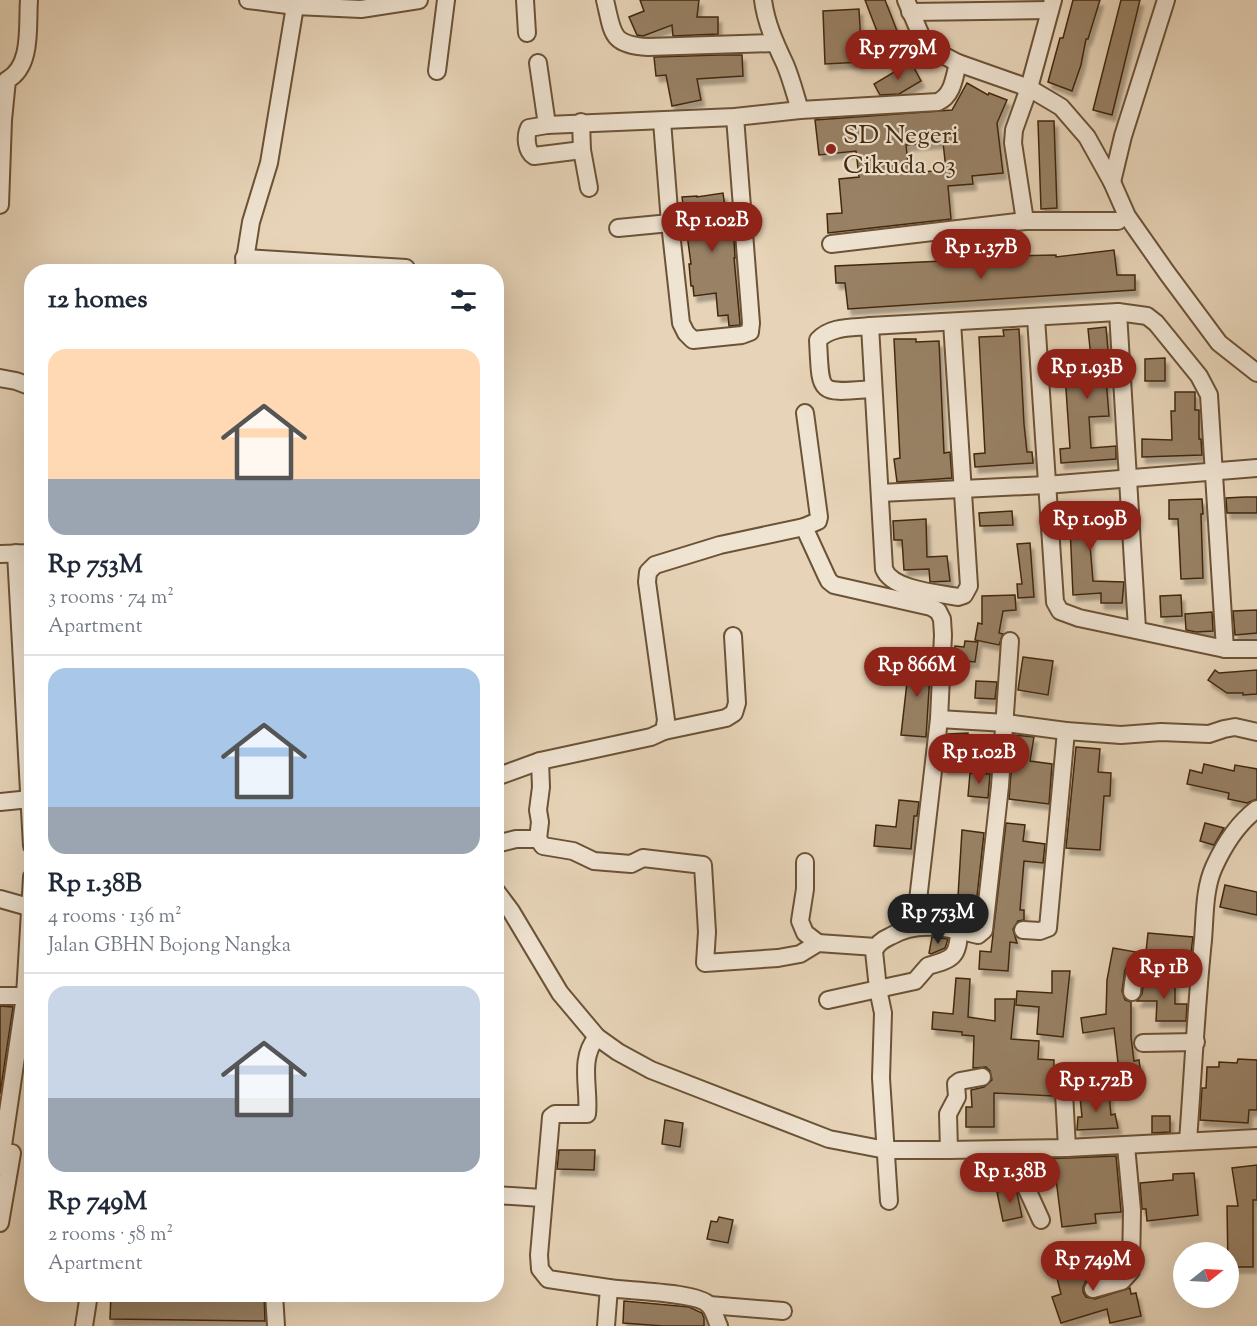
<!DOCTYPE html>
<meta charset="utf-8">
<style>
body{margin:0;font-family:"Sorts Mill Goudy",serif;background:#f6f6f7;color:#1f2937;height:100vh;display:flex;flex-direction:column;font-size:22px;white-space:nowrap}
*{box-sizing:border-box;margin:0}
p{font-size:20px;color:#747a83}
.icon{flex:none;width:33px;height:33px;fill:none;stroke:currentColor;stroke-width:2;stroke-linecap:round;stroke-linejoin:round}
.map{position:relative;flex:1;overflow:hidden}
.drawer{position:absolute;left:24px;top:264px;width:480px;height:1038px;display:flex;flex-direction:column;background:#fff;border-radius:24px;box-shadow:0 6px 24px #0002}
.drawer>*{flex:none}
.needle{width:39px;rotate:72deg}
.fabs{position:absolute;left:1173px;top:1242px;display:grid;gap:12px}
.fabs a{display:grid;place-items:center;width:66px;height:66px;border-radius:50%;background:#fff;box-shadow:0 6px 24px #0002;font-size:30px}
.price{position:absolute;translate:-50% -51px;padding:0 14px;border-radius:21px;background:#8f2418;color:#fff;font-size:20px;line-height:39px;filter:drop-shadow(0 2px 3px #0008)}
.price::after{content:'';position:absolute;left:50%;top:36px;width:18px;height:14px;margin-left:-9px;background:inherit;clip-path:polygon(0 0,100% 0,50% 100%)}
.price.on{background:#222;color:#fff}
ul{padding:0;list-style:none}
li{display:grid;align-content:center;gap:12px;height:318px;padding:0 24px}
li+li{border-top:2px solid #e0e1e3}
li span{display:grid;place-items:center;height:186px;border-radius:18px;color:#555}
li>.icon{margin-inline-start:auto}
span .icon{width:108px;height:108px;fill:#fffc;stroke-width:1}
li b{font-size:26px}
h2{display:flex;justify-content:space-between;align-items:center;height:72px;padding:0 24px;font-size:26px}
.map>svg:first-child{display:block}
</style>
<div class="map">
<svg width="1257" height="1326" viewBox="0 0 1257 1326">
<defs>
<filter id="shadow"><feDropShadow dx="3.5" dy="6" stdDeviation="1.5" flood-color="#0004"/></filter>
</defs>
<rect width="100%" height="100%" fill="#e7d4b8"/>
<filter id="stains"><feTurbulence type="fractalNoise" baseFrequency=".00333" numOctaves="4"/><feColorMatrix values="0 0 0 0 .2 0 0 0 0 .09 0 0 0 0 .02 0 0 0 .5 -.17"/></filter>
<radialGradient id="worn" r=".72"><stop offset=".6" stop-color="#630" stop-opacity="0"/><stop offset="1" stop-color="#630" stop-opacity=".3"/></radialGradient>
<!-- building -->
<g fill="#988165" stroke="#42280b" stroke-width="1.5" fill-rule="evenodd" filter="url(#shadow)">
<path d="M640,0h59l-2,17h21v17l-45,2 -1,-11 -29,11 -6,-1 -8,-18 15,-6z"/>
<path d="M865,0h20l23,59 -20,1z"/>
<path d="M1073,0h27l-12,39h-2l-5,26 -9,26 -24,-9 12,-44h3z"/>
<path d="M1121,0h19l-28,115 -19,-5z"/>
<path d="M859,9l3,53 -37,2 -2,-53z"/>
<path d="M719,55h23l1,21 -46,3 4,21 -29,6 -6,-31 -10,1 -2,-19z"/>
<path d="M911,62l10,19 -22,13 -19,1 -6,-11z"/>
<path d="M967,83l21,12 1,-2 18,7 -10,23 6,50 -31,3 1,8 -25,2 3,33 -123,14 -1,-19 15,-1 -3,-34 20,-2 -3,-26 -37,4 -4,-35 137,-10zM943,142l3,28 -37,3 -3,-28z"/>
<path d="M1038,121h16l3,87 -16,1z"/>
<path d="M723,193l6,43h4l1,4 1,18h-1l6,65v2l-11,1 -1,-11 -10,1 -2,-23 -22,3 -1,-10h-2l-2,-22h2l-9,-67 15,-1v1z"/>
<path d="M1114,250l3,25h18v15l-287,19 -3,-26h-9l-1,-17 173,-8v-2l48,-1v2z"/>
<path d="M1106,327l3,35h-2l1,16h-2l3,38 -20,1 2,31 25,-2v13l-55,4 -1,-14 10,-1 -6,-88 27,-2 -3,-29z"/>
<path d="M1019,329l5,95 3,28h5l1,11 -58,4 -1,-13 11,-1 -6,-116 25,-1 -1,-6z"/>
<path d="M894,339h22v3l23,-1 5,112 6,-1 2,26 -55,4 -3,-23 6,-1z"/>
<path d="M1165,358v23h-20v-22z"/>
<path d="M1175,392h20v18h4v29h2l1,16 -60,2v-18l30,1 -1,-29h4z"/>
<path d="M1245,497h12v16h-30l-1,-15z"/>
<path d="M1202,499l1,15h-2l2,64 -22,1 -3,-60h-9v-19z"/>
<path d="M1119,504l1,15 -32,2 5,60 31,1 -2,21h-21v-10l-28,2 -3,-69h-6l-2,-18z"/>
<path d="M1012,511l1,14 -33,1 -1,-13z"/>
<path d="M926,519l1,38 20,-1 3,25 -20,1 -1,-13 -25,1 -2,-30h-8l-1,-19z"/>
<path d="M1030,543l4,54 -16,1 -1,-14h5l-5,-40z"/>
<path d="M1015,595l1,15 -13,1 -4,22 4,1 -4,11 -24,-5 3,-17 4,1v-28z"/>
<path d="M1181,595l1,21 -21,1 -1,-21z"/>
<path d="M1257,610v23l-22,2 -2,-24z"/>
<path d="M1212,612l1,19 -17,1 -10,-2 -1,-16z"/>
<path d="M965,641l13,1 -3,20 -22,-2 2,-14 9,1z"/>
<path d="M910,656l21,2 -5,79 -25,-2z"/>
<path d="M1023,657l30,4 -5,34 -30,-5z"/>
<path d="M1215,670l4,3 38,-3v24l-14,1v-2h-16l-19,-13z"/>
<path d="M976,681l21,1 -2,17 -20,-1z"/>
<path d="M968,733l1,13h-3v22h-22l4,-34z"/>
<path d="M1014,735l20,2 -4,24 22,3 -3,40 -40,-5z"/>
<path d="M1076,747l24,2 -2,23 13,1 -1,23h-6l-4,54 -34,-2z"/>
<path d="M1204,764l30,7 1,-6 22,4v30l-10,4 -19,-4 1,-6 -42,-9 3,-14 12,3z"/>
<path d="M970,773l20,1 -2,24 -20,-2z"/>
<path d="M899,800l20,2 -2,14h-3l-3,33 -37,-3 2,-21 20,2z"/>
<path d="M1006,823l19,2 -2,16 22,3 -2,19 -19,-2 -4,49h4v10l-6,1 -5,8 4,14 -7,-1 -2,29 -29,-2 1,-18 11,1z"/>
<path d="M1205,823l19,5 -10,17 -14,-4z"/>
<path d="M962,830l22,3 -9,81 -18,-1z"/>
<path d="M1225,885l32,7v23l-37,-8z"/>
<path d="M1148,933l45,4 -3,23 -30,-8h-14z"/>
<path d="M932,937l16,2 -3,9 -14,6 -2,-1z"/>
<path d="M1113,948l23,4 -1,5 -7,7 -3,6 -3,21 3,9 6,2v35l3,24 5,-1 2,14 -25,3 -2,-14h4l-4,-35 -31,5 -2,-15 25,-4 1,-34z"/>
<path d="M1052,971h18l-7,66 -26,-3 2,-27 -23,-2 1,-14 35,2z"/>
<path d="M956,978l14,1 -2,38 27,4v-22h20l-4,40 28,2 -1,18 16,1 -1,36 -59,-3v34h-28v-20h6l-1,-17 13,-3 8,-7 -2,-9 -4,-4 -13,1 1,-32 -12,-1v-3l-30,-3 1,-17 20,2z"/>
<path d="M1144,980l31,1v23h12l-1,17h-30l1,-20h-20l5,-7z"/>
<path d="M0,1006l13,1 -13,87z"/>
<path d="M1238,1059l19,1v50h-8l-1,13 -48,-3 2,-32h4l1,-21h12v-5l18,1z"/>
<path d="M1109,1094l2,21 4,-1 3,14 -41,2 1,-13h4l-2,-20z"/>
<path d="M1152,1116h18v16l-18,1z"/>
<path d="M665,1120l18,3 -3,24 -18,-3z"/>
<path d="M559,1150h36l-1,20 -37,-1z"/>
<path d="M1116,1156l5,56 -26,2 1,9 -34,4 -6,-48 -17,2 3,-22z"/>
<path d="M1257,1165v35h-4v67h-25l-1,-61h11l-6,-38z"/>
<path d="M1194,1173l4,42 -51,6 -1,-12h-4l-2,-26 33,-3v-6z"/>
<path d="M1016,1188l6,29 -19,4 -6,-29z"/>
<path d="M719,1217l14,3 -5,23 -21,-4 4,-18 6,1z"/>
<path d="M1119,1250l2,17 -5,5 -30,9 -3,6v5l3,5 9,2 35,-11 1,6 5,-1 5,23 -31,7 -3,-14 -46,14 -9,-26 9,-3 -6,-24 41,-10 -1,-3z"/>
<path d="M111,1294h153l1,27 -155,-2z"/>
<path d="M624,1301l65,6 13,6 2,5v8h-41l-40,-3z"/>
</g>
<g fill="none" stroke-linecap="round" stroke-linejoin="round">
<!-- minor casing -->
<g stroke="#6b5336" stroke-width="20">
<g id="minor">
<path d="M248,0l47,6 66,3 58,-9"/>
<path d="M525,0l2,33"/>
<path d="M605,0c8,33 5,45 43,47l127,-4"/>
<path d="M763,0c3,23 12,43 22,64 6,14 10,30 15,46"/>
<path d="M906,0l16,38 11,12 25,13 71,25 32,19 26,30 25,45 15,34 40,57 52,70 38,30"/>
<path d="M910,12l140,-2"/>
<path d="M538,63l9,62 188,-8 65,-7 138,-8c15,-7 16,-24 20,-39"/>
<path d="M437,71l9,-71"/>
<path d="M662,121l8,102 11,100 5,10 7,7 49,-5 8,-3 1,-9 -16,-206"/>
<path d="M581,122l1,28 7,38"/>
<path d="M547,125l-18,3c-4,8 -3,23 5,28l48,-6"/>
<path d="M1112,182l11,-46 43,-136"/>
<path d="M0,205l3,-85 4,-40c26,-14 20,-55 22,-80"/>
<path d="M1025,221l-12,-78 1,-13 15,-42 24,-88"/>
<path d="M618,228l52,-5"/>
<path d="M831,244l194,-23h93"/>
<path d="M244,258l162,10"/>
<path d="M243,272l8,-50 18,-59 27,-163"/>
<path d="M1118,312l19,317"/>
<path d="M1036,318l19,284 5,9 19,7 146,31h32"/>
<path d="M870,326l14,243c8,21 54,24 74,28l6,-2 5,-9 -17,-264"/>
<path d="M0,378l16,3 16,6"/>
<path d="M873,389c-56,4 -52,7 -55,-49 13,-14 34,-12 52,-14l248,-14 29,4 9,7 43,53 10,19 16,254"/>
<path d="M880,493l166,-8 211,-17"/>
<path d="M804,527l22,48 3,6 5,4 97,22 7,4 4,8 1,16 -4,84 -24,207"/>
<path d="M16,553l16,293"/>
<path d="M0,554l32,-1"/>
<path d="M939,719l67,4 60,8 -18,197 -8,3 -17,-1"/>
<path d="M664,731l62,-13 8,-5 3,-10 -4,-67"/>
<path d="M1066,731l55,4 40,-3 48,2 15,-5 11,-2 22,5"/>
<path d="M540,761l1,26 -3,23 2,12 -2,17 5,7 30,5 21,10 37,3 12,-6 60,7 4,67 -2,31 73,-5 22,-4 18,-11 58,4"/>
<path d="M496,777l44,-16 111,-24 13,-6 2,-11 -19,-138 1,-10 7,-7 65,-20 84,-18 14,-6 1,-4 -14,-104"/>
<path d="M0,802l30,-3"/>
<path d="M496,844l20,-5h22"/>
<path d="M805,862v27l-5,32 5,12 13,10"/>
<path d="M496,891l15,20 49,82 37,44 21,15 33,18 178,69 57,11h63l118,-2 190,-10"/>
<path d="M0,899l32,9"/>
<path d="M1132,992c1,-7 1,-17 5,-23 11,-17 48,3 62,8"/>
<path d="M0,996h25"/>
<path d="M828,1000l50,-11 -4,-38c3,-8 10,-12 17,-15 27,-16 57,-8 87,-1l6,-5 16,-144 10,-145"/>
<path d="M597,1037c-19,22 -7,52 -10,77h-32l-4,3 -12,138 1,14 8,10 61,9"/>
<path d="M1143,1043l53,-1"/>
<path d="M1188,1141c5,-67 8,-134 15,-201 2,-24 1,-51 11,-73 10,-22 23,-43 43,-58"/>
<path d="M1067,1148l-3,-55c4,-11 13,-10 24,-11"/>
<path d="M1031,1149l1,13 -6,25 15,33"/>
<path d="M949,1150l-1,-36 9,-17 -1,-13 4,-3 22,-4"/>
<path d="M0,1166l25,-170 7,-119"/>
<path d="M496,1195l46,3"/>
<path d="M889,1201l-8,-123 2,-65 -5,-24 37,-8 13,-15c24,-7 30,-8 31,-35"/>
<path d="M0,1223l12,-70"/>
<path d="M1093,1289l29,-8 9,-10 1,-61 -6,-64"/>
<path d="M274,1294l2,32"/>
<path d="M709,1305l74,6"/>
<path d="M84,1326l5,-32"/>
<path d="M606,1326l3,-38c20,3 89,4 100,17 5,5 7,15 10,21"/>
</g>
</g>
<!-- minor -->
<use href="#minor" stroke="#efe3d1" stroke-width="16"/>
</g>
<!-- markers -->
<circle fill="#8f2418" stroke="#efe3d1" stroke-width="2" cx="831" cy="149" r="6"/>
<g text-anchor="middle" stroke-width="4.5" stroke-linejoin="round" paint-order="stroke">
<!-- poi labels -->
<g font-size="26" fill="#42280b" stroke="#efe3d1" text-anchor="start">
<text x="843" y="143">SD Negeri<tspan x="843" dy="30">Cikuda 03</tspan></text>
</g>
</g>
<rect width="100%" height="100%" filter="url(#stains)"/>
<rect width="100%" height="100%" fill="url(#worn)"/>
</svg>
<div class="fabs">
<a><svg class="needle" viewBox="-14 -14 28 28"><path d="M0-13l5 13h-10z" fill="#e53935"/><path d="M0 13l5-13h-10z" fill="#747a83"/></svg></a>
</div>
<b class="price" style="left:898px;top:81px">Rp 779M</b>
<b class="price" style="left:712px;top:253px">Rp 1.02B</b>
<b class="price" style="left:981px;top:280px">Rp 1.37B</b>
<b class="price" style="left:1087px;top:400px">Rp 1.93B</b>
<b class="price" style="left:1090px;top:552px">Rp 1.09B</b>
<b class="price" style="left:917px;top:698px">Rp 866M</b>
<b class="price" style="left:979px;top:785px">Rp 1.02B</b>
<b class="price on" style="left:938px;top:945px">Rp 753M</b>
<b class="price" style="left:1164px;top:1000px">Rp 1B</b>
<b class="price" style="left:1096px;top:1113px">Rp 1.72B</b>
<b class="price" style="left:1010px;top:1204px">Rp 1.38B</b>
<b class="price" style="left:1093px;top:1292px">Rp 749M</b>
<section class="drawer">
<h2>12 homes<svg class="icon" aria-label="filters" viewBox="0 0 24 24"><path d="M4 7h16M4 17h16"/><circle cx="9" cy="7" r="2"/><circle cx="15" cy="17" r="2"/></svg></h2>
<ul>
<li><span style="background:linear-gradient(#ffd9b3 70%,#9aa5b1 0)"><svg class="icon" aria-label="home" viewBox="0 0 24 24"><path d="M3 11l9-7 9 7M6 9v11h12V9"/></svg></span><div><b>Rp 753M</b><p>3 rooms · 74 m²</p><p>Apartment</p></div></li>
<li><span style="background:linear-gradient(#a9c7e8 75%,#9aa5b1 0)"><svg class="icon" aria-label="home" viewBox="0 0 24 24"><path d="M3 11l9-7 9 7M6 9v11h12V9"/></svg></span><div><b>Rp 1.38B</b><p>4 rooms · 136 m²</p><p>Jalan GBHN Bojong Nangka</p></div></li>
<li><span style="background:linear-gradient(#c9d6e8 60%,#9aa5b1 0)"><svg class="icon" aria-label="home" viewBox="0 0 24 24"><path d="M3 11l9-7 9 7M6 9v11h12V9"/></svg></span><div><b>Rp 749M</b><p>2 rooms · 58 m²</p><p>Apartment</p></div></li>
</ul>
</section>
</div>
